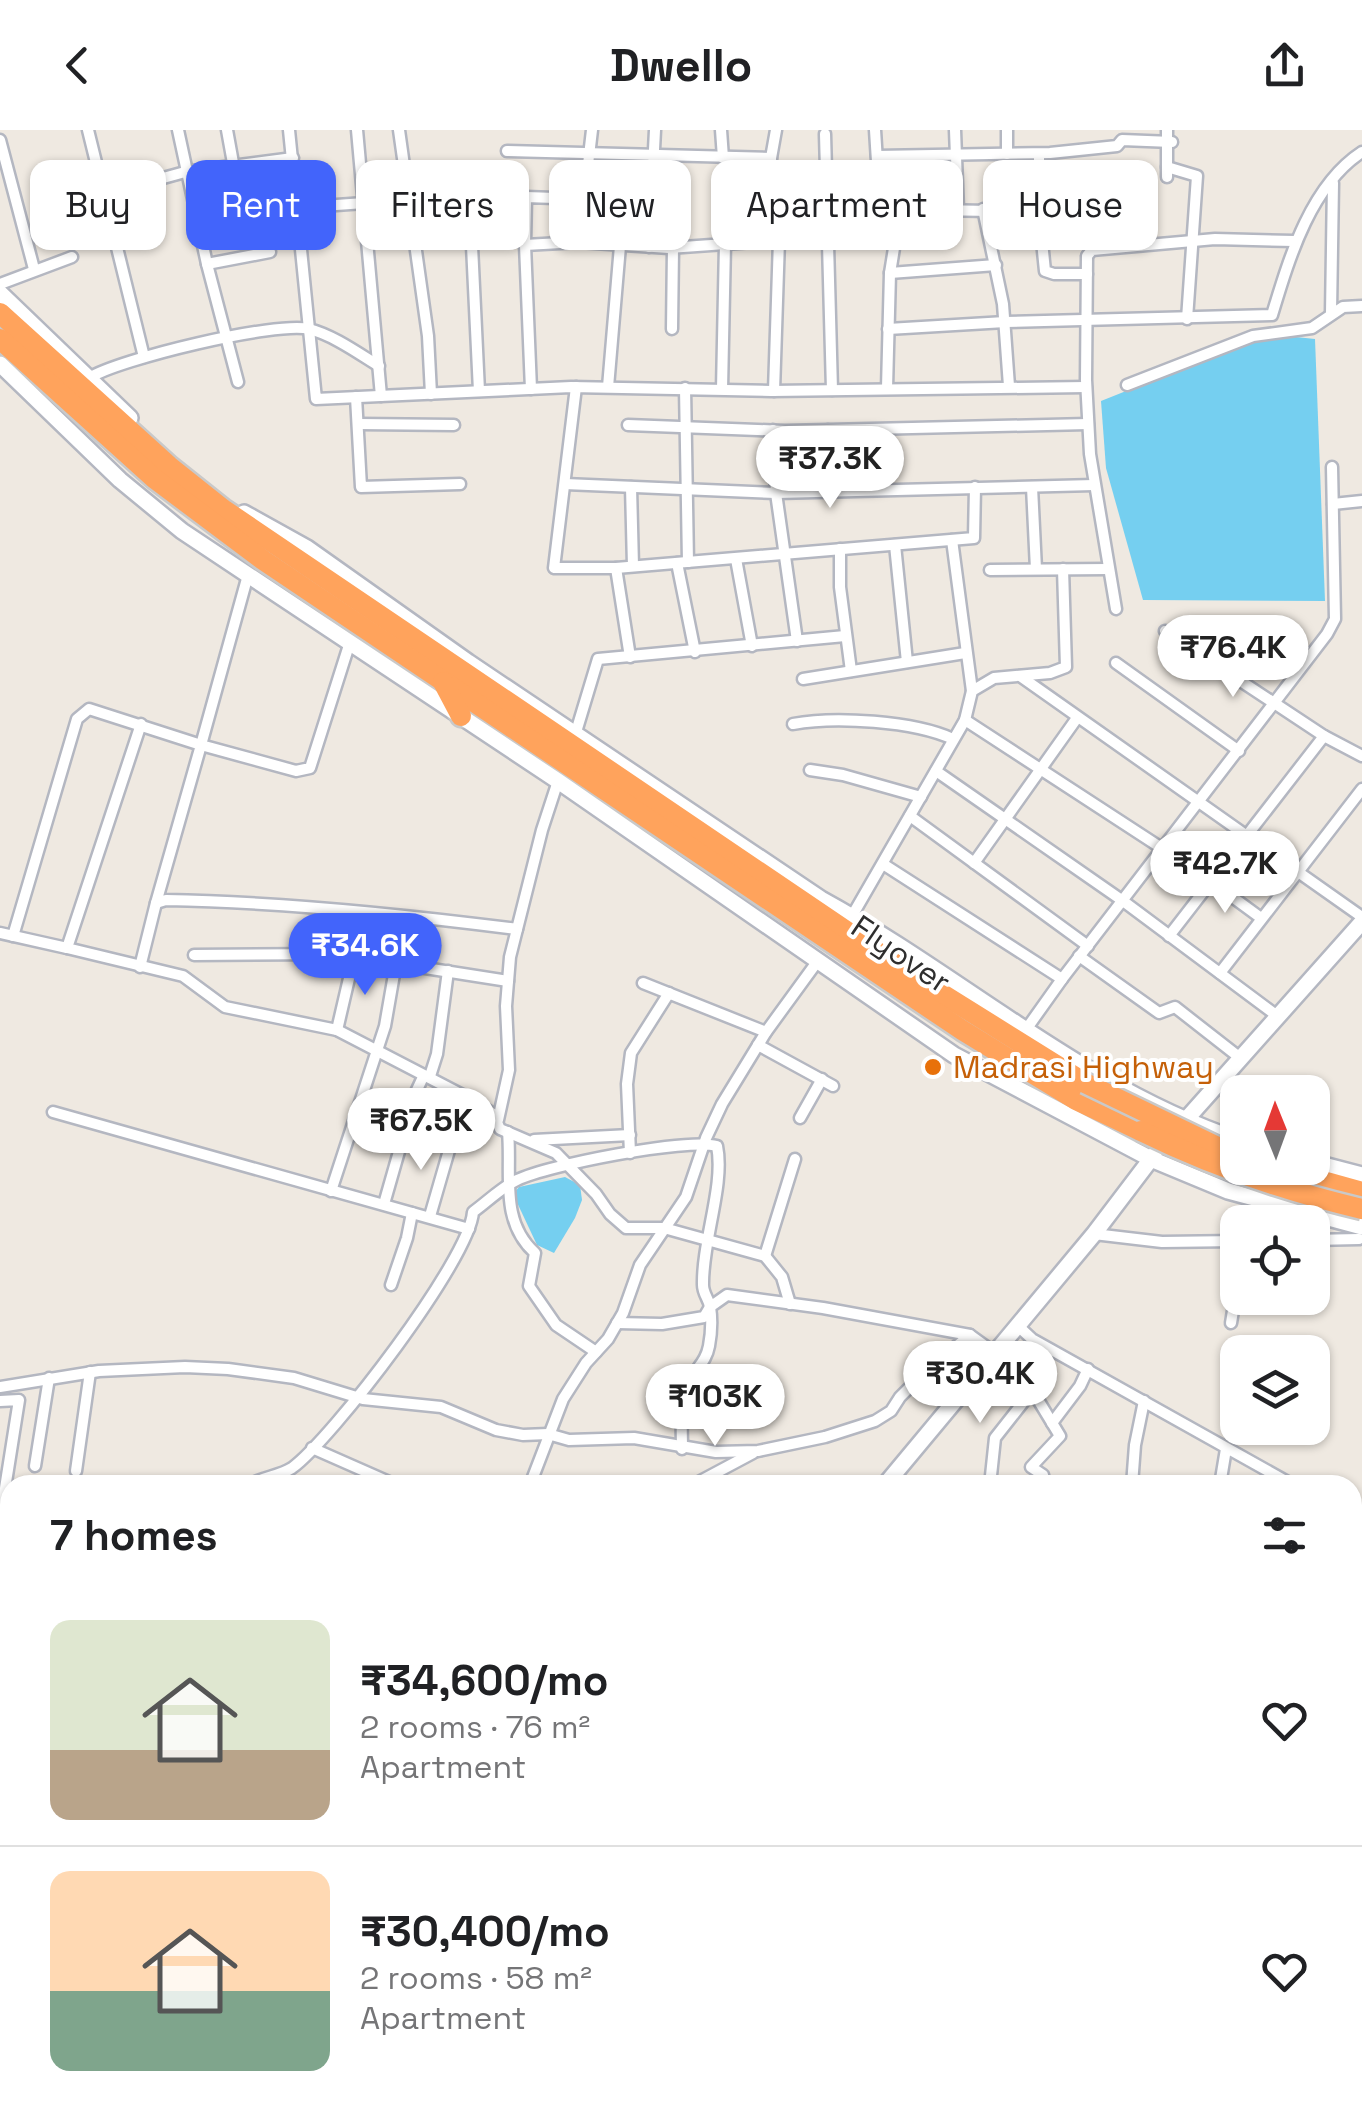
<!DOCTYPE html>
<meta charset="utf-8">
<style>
body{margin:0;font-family:"Space Grotesk",sans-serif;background:#f2f2f2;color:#202124;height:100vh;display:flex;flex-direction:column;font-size:38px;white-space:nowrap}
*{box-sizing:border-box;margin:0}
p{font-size:32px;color:#757577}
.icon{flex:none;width:55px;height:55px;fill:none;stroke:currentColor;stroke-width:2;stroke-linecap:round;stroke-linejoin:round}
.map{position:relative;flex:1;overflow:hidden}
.sheet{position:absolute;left:0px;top:1345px;width:1362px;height:642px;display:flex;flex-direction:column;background:#fff;border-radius:30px 30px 0 0;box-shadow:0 2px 8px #0004}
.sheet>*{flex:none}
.banner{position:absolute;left:30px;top:30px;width:1302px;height:90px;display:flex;gap:20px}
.needle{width:65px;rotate:359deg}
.tools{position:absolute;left:1220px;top:945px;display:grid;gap:20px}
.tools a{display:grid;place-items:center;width:110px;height:110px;border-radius:20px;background:#fff;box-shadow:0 2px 8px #0004;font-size:50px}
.price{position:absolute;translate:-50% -85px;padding:0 22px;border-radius:35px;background:#fff;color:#222;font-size:32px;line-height:65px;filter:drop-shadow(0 2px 5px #0008)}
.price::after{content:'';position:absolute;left:50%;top:60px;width:30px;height:22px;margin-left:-15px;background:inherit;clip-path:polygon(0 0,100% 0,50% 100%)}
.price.selected{background:#4264fb;color:#fff}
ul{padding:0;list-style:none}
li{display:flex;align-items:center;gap:30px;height:250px;padding:0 50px}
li+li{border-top:2px solid #e0e0e0}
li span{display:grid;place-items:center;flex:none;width:280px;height:200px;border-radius:20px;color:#555}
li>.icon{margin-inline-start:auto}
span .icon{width:120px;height:120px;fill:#fffc;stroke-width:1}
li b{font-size:42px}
h2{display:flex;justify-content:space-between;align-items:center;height:120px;padding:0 50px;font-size:42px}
.pill{padding:0 35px;border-radius:20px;background:#fff;box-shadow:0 2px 8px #0004;font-size:35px;line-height:90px}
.pill.selected{background:#4264fb;color:#fff}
header{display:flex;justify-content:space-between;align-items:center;height:130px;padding:0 50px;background:#fff;font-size:45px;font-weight:700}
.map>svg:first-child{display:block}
</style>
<header><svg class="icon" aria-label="back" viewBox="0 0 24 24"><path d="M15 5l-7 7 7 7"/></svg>Dwello<svg class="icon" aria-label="share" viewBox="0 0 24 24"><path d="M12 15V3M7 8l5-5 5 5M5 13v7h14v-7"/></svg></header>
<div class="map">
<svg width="1362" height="1986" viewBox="0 0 1362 1986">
<rect width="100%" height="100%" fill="#efe9e1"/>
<!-- water -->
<g fill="#75cff0">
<path d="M1277,205l38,4 10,262 -182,-1 -37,-132 -5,-67 128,-51z"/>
<path d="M565,1047l15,8 2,15 -7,18 -21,35 -17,-8 -24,-51 6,-7z"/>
</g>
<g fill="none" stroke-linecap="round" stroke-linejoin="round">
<!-- street casing -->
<g stroke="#b4b7c1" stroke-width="15">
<g id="street">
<path d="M88,0l56,227"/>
<path d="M178,0l29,134 31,118"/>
<path d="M227,0l6,33"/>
<path d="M289,0l27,269 255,-12 200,4 315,-4"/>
<path d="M357,0l24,266"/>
<path d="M399,0l29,206 3,58"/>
<path d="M592,0l-13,112 90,6 157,-11"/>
<path d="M721,0l2,28"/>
<path d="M875,0l5,79"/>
<path d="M955,0l3,80"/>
<path d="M1007,0v24"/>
<path d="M825,4l7,256"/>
<path d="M0,10l34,129"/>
<path d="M507,21l264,7 -4,83"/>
<path d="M1039,24v58l6,59 9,3h33"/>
<path d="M877,26l173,-3 67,-7 5,-6 50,2"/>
<path d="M771,28l5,-28"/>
<path d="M1167,37l30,9 -10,143"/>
<path d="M1167,47v-47"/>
<path d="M105,64l80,-22 108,-14"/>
<path d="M983,79l20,95 6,82"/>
<path d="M199,85l165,-12 64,2"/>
<path d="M827,88l53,-9 159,3"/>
<path d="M471,95l8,166"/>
<path d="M525,115l54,-3"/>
<path d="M649,117l6,-117"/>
<path d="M207,134l63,-12"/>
<path d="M890,143l106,-8"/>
<path d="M0,154l72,-27"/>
<path d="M1331,183l2,-130"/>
<path d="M672,199l1,-81"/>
<path d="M888,199l117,-7 267,-7c17,-56 38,-129 90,-163"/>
<path d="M89,248c30,-19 187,-57 220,-49 24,6 49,24 70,37"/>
<path d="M1127,255l126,-49 59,-8 31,-21 19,-1"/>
<path d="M576,257l-22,181h62l358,-30 1,-51"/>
<path d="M608,257l12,-141"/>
<path d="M685,258l3,174"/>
<path d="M887,258l3,-115 10,-62"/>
<path d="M531,259l-6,-144 1,-48 58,2"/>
<path d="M722,259l3,-145"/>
<path d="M774,261l5,-151"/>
<path d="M356,267l5,90 99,-3"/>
<path d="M359,294l95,1"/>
<path d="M628,295l157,6 303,-7"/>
<path d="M773,300l3,63 21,148"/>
<path d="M828,300l4,61"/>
<path d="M565,354l211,9 318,-8"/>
<path d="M631,357l2,79"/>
<path d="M1032,357l4,82"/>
<path d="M1333,374l29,-3"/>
<path d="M952,410l20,151"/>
<path d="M895,415l12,117"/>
<path d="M840,419v38l11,84"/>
<path d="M736,429l16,87"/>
<path d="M677,433l18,89"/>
<path d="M616,438l14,89"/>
<path d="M990,440l118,-1"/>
<path d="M248,445l-47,170 95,26 14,-3 40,-126"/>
<path d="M1116,479l-26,-155 -4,-74 1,-124 5,-6 123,-11 79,2"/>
<path d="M1165,501l159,105 38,20"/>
<path d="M1116,533l123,88"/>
<path d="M1020,546l342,241"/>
<path d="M1237,548l36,-46"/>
<path d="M803,549l162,-26"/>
<path d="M965,590l198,129"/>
<path d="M141,594l-74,224 116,28 42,31 112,23 135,70 21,14 7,15 56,24 40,41 14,20 16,14h38l101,28 17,21 8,27"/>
<path d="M793,594c42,-8 121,-3 160,15"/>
<path d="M576,602l22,-73 247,-23"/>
<path d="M810,640l33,5 78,22"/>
<path d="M936,641l187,130 153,114"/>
<path d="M910,686l178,130"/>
<path d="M974,733l103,-145"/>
<path d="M883,734l179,115"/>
<path d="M1212,752l49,36"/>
<path d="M852,786l113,-196 7,-29 22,-13 56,-5 16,-6 -3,-98"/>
<path d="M0,803l67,15"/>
<path d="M13,806l64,-217 12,-10 112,36 -45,158 10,-3c118,2 234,14 351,29"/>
<path d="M1169,806l155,-200"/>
<path d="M194,825l142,-1 172,27"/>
<path d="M1079,826l80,57 16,-6 64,50"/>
<path d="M140,837l16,-64"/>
<path d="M1220,843l142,-184"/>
<path d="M643,853l123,49"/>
<path d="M337,900l17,-73"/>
<path d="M1025,901l37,-52 265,-345 8,-15 -3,-152"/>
<path d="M758,915l75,41"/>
<path d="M53,982l416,117"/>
<path d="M800,988l22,-39"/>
<path d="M498,990l11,-50 -3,-64 4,-49 32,-127 16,-49"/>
<path d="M408,998l44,12 -22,76"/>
<path d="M508,1002c4,41 -9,89 27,121l-6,33 27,39 40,27"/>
<path d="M534,1010l96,-5"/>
<path d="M630,1023l-3,-69 4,-31 38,-60"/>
<path d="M331,1061l54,-165 11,-63"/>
<path d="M384,1074l32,-112 7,-15 7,-1 7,-22 11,-83"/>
<path d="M1094,1104l68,8 76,-1"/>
<path d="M1312,1110l47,-1"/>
<path d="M765,1126l30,-97"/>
<path d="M391,1155l16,-47 5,-25"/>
<path d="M617,1193l45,1 42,-7 6,-10 17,-12 96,13 147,27 25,18"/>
<path d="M1231,1193l7,-43"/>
<path d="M1017,1195l15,14 261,146"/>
<path d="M1003,1212l57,94 -29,31 12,8 2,10"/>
<path d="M0,1257l99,-16 86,-4 43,2 66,9 69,21 78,8 55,23 27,5 25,-1 21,6 65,-2 82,14 42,-1 67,-14 50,-16 16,-10 9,-14 23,-23 47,-39"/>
<path d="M0,1271l19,-1 -19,120"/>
<path d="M1052,1293l28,-37 8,-17"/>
<path d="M312,1318l84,37"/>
<path d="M35,1336l14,-88"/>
<path d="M76,1341l14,-99"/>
<path d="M249,1355c13,-8 31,-9 43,-17 40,-29 178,-209 181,-256 14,-10 29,-25 44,-32 31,-15 169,-42 200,-34 8,39 -15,95 -14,139 0,9 6,14 7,22 2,12 1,28 -1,39 -3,16 -12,21 -18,33 -12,22 -9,46 -9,70"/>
<path d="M530,1355l33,-86 23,-36 22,-24 15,-26 17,-48 46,-68 20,-59 16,-34 44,-72 51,-70"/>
<path d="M693,1355l60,-32"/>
<path d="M990,1355l5,-47 37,-47"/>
<path d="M1132,1355l3,-40 9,-44"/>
<path d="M1220,1355l6,-36"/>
<path d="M1352,1387l10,6"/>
<path d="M0,1441l10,-1"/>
<path d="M1352,1495h10"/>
<path d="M1352,1583l10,-7"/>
<path d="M0,1736l10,2"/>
<path d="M1352,1795l10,2"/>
<path d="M0,1884l10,4"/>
<path d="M1352,1927l10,2"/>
<path d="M431,1978l3,8"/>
<path d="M611,1986v-8"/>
<path d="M764,1986l1,-8"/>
<path d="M816,1986l1,-8"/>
<path d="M863,1986l1,-8"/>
<path d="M1017,1986l1,-8"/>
<path d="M1190,1986l2,-8"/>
</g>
</g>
<!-- secondary casing -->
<g stroke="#b4b7c1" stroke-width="20">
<g id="secondary">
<path d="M0,163l130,125"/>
<path d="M0,234l120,116 62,51 376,250 396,274 197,104 77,32 134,36"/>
<path d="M244,383l63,35 161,114 353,237c141,77 262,189 417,241"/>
<path d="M1183,993l179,-201"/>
<path d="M1312,1032l50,13"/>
<path d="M885,1355l209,-251 60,-79"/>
<path d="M48,1986l14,-8"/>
</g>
</g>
<!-- highway casing -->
<g stroke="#c9c9c9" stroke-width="25">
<g id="highway">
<path d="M0,183l169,153 54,43 684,463 178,111"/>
<path d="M0,209l155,140 108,81 699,470 114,70 65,31"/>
<path d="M443,552l18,34"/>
<path d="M1276,1038l86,24"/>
</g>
</g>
<!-- street -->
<use href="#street" stroke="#fff" stroke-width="10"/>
<!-- secondary -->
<use href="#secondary" stroke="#fff" stroke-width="15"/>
<!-- highway -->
<use href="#highway" stroke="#ffa35c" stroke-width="20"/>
<!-- highway-bridge casing -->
<g stroke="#c9c9c9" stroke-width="25" stroke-linecap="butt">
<g id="highway-bridge">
<path d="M1085,953l143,69"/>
<path d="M1141,1001c71,35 144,60 221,78"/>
</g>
</g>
<!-- highway-bridge -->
<use href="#highway-bridge" stroke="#ffa35c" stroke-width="20"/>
</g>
<!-- markers -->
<circle fill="#e8710a" stroke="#fff" stroke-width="4" cx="933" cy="937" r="10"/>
<g text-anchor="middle" stroke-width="8" stroke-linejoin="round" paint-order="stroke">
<!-- street labels -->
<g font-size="32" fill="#2e2e2e" stroke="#fff">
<text transform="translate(901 824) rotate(34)" y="11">Flyover</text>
</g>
<!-- food labels -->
<g font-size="32" fill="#c56008" stroke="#fff" text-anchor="start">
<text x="953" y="948">Madrasi Highway</text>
</g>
</g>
</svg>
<div class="tools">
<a><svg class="needle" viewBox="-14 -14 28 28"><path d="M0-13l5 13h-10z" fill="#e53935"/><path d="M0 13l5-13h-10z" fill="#757577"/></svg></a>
<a><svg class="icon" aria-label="locate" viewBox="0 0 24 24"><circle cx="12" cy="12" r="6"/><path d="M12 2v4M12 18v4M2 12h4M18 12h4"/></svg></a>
<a><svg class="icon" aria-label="layers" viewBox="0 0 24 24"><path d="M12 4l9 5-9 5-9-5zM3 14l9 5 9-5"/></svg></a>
</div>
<b class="price" style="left:830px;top:381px">₹37.3K</b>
<b class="price" style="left:1233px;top:570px">₹76.4K</b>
<b class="price" style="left:1225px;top:786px">₹42.7K</b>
<b class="price selected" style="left:365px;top:868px">₹34.6K</b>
<b class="price" style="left:421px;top:1043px">₹67.5K</b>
<b class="price" style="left:980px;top:1296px">₹30.4K</b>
<b class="price" style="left:715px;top:1319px">₹103K</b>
<div class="banner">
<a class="pill">Buy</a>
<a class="pill selected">Rent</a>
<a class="pill">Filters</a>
<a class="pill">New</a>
<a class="pill">Apartment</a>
<a class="pill">House</a>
</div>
<section class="sheet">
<h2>7 homes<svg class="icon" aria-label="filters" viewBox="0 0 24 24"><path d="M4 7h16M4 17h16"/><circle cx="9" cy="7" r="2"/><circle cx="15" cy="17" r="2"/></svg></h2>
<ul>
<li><span style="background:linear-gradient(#dfe7d0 65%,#b9a48a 0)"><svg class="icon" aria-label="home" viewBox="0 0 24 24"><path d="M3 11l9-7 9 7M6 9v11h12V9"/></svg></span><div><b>₹34,600/mo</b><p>2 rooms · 76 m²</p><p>Apartment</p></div><svg class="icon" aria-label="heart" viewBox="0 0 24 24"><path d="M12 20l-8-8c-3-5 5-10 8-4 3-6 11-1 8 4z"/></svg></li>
<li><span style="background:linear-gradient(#ffd9b3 60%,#7fa58c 0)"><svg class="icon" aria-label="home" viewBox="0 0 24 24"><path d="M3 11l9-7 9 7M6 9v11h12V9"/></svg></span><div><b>₹30,400/mo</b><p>2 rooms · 58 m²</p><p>Apartment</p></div><svg class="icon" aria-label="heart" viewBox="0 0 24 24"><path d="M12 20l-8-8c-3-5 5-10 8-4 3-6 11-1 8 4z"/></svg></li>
</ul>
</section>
</div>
